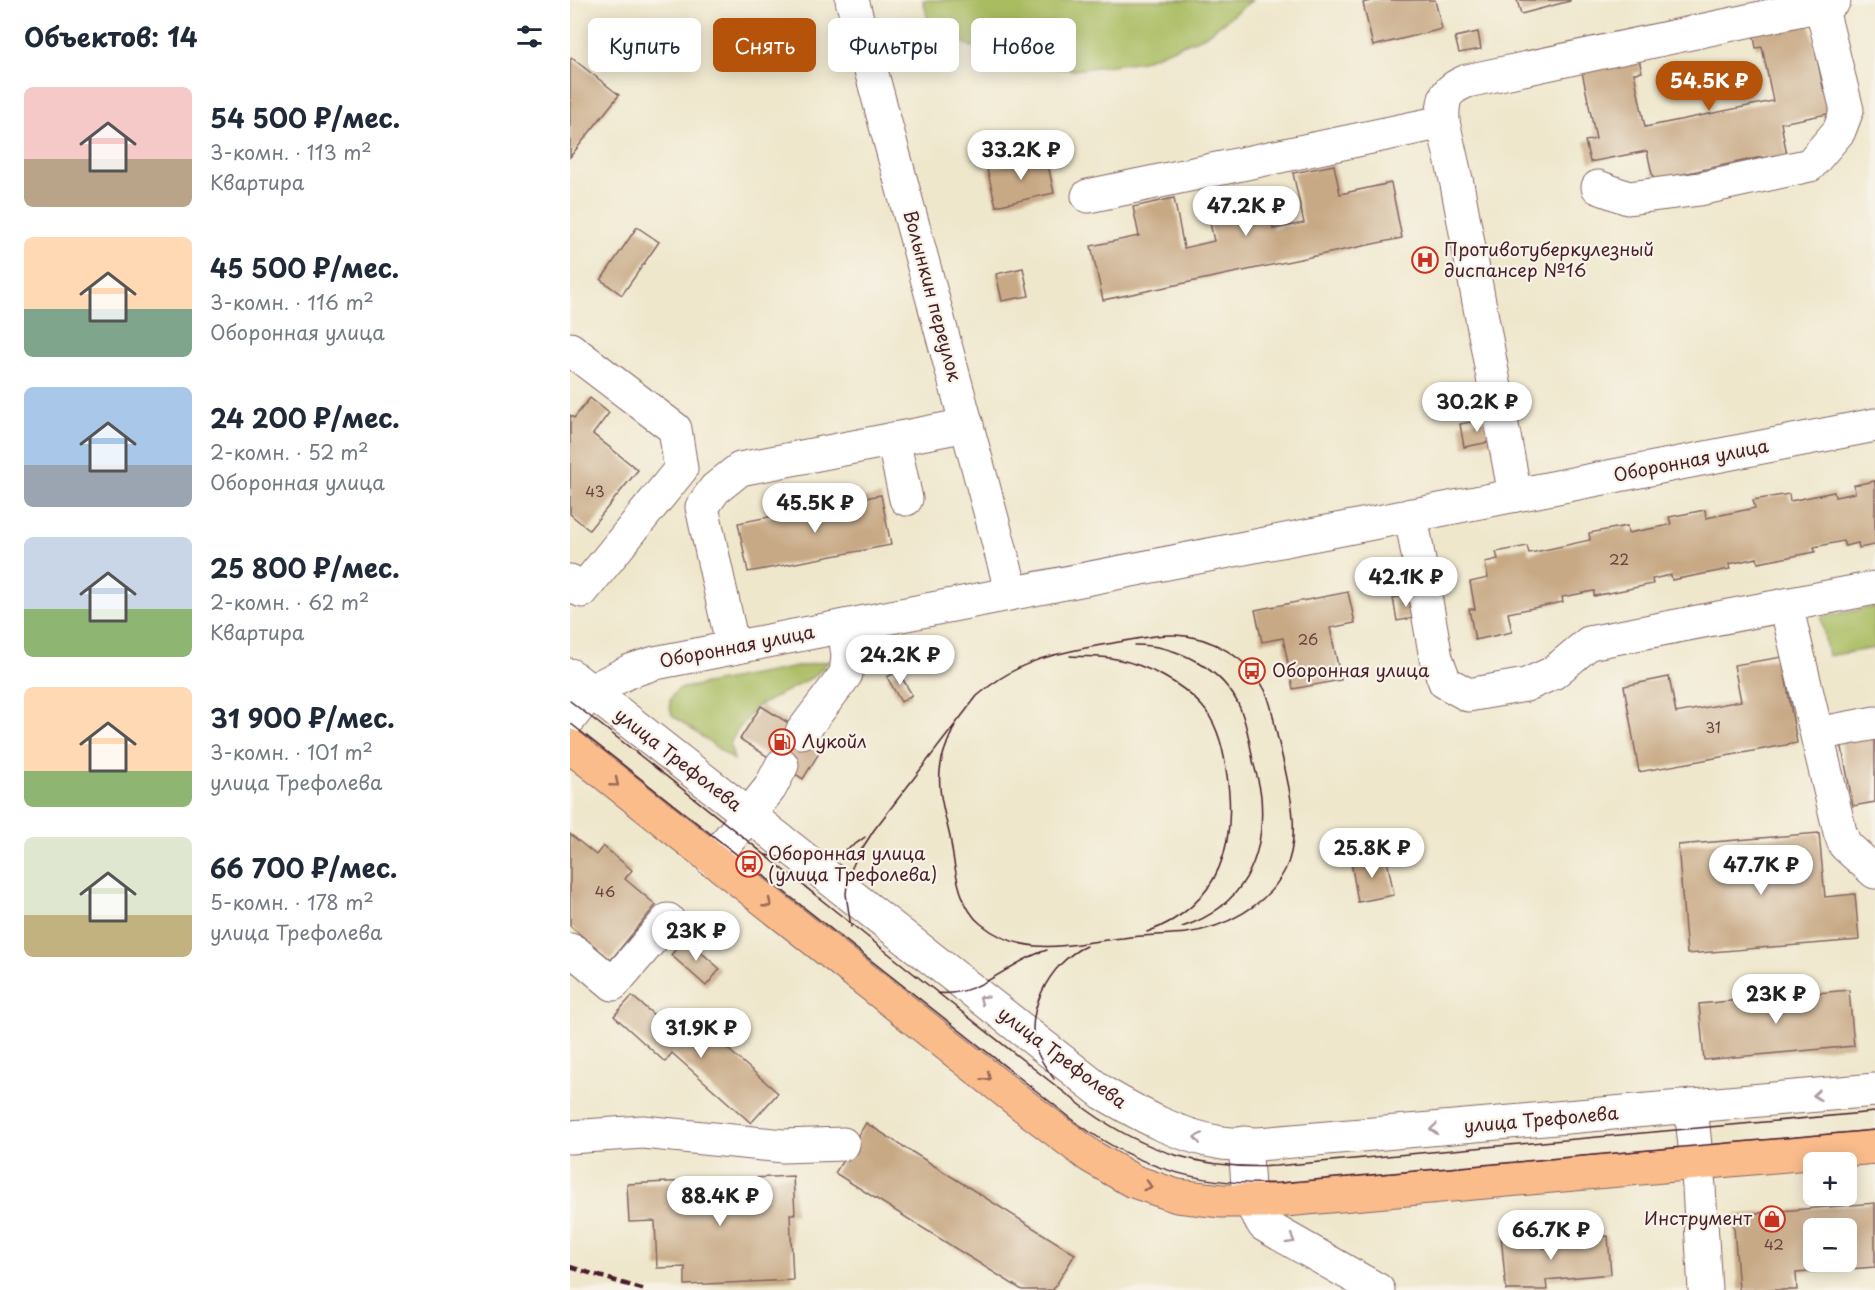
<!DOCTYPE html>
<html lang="ru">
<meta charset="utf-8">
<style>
body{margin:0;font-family:"Playpen Sans",sans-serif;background:#f6f6f7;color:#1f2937;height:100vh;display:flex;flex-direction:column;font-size:22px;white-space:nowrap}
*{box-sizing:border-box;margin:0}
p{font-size:20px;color:#747a83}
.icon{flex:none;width:33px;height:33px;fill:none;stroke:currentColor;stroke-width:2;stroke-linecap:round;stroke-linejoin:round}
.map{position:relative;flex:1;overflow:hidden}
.drawer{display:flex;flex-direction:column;background:#fff;width:570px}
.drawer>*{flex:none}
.banner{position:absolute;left:18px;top:18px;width:570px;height:54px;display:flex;gap:12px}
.buttons{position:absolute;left:1233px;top:1152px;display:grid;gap:12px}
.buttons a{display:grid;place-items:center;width:54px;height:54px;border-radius:9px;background:#fff;box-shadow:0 3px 15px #0003;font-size:30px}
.price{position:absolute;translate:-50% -51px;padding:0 14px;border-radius:21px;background:#fff;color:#222;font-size:20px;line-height:39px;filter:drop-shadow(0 2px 3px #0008)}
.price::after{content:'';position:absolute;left:50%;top:36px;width:18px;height:14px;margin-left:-9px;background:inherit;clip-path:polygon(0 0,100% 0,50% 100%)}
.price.active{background:#b45309;color:#fff}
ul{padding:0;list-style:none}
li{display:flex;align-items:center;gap:18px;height:150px;padding:0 24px}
li span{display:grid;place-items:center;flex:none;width:168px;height:120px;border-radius:9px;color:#555}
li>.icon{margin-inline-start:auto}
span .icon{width:72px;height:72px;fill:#fffc;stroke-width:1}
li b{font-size:26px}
h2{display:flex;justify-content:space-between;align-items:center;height:72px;padding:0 24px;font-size:26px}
.chip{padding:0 21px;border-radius:9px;background:#fff;box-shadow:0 3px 15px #0003;font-size:21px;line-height:54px}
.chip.active{background:#b45309;color:#fff}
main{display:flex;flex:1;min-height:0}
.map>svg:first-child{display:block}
</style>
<main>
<section class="drawer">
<h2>Объектов: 14<svg class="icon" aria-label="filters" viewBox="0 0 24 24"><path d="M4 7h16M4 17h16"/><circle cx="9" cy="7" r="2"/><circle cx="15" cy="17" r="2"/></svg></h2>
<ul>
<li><span style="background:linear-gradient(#f6c9c9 60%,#b9a48a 0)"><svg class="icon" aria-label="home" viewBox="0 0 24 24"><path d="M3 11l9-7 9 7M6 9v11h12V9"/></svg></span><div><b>54 500 ₽/мес.</b><p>3-комн. · 113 m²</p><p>Квартира</p></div></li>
<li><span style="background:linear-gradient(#ffd9b3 60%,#7fa58c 0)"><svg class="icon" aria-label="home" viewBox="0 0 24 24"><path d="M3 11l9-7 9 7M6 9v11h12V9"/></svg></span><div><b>45 500 ₽/мес.</b><p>3-комн. · 116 m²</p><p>Оборонная улица</p></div></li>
<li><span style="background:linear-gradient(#a9c7e8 65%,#9aa5b1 0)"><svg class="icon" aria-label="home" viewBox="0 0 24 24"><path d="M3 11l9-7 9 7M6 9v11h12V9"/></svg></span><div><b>24 200 ₽/мес.</b><p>2-комн. · 52 m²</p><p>Оборонная улица</p></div></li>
<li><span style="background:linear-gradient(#c9d6e8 60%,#8fb573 0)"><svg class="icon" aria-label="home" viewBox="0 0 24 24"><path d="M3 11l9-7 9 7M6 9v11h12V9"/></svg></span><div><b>25 800 ₽/мес.</b><p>2-комн. · 62 m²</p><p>Квартира</p></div></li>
<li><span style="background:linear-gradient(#ffd9b3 70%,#8fb573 0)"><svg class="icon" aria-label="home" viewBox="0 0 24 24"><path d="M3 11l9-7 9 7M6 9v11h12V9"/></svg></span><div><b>31 900 ₽/мес.</b><p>3-комн. · 101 m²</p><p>улица Трефолева</p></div></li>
<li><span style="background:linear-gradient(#dfe7d0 65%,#c2b280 0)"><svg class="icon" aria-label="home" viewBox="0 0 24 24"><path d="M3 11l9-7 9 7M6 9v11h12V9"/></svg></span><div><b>66 700 ₽/мес.</b><p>5-комн. · 178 m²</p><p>улица Трефолева</p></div></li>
</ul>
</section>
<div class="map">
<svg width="1305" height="1290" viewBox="0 0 1305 1290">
<rect width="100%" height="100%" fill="#f7f3e8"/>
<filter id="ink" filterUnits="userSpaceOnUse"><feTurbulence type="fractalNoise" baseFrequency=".0167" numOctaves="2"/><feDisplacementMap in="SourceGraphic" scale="12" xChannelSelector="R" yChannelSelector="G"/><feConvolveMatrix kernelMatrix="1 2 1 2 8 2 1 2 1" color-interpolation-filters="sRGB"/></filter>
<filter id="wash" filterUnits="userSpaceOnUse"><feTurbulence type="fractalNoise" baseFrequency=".008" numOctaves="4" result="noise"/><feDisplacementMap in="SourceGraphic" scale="24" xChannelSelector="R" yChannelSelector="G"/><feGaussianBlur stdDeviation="1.35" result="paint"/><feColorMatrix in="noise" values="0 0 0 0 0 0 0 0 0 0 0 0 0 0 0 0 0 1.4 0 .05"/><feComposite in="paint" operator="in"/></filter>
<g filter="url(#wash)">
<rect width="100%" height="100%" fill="#efe7cc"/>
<!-- green -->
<g fill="#a9bc60" stroke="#7a6e46" stroke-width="1.5">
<path d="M353,0h329l-47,36 -63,25 -68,9 -68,-9 -63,-27 -14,-11z"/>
<path d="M1305,607v41l-47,8 -7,-39z"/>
<path d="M259,661l-14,15 -59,31 -20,25 -6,12 4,16 -62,-45c-4,-12 -3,-18 7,-26z"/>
</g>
<g id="blocks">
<!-- building -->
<g fill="#c8a985" fill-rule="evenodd">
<path d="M804,0h61l7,29 -69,17 -10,-43z"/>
<path d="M947,0h53v1l-49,13z"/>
<path d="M1239,20l15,72 10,-1 4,21 -57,11 7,38 -24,5 -2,-9 -84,18 2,8 -25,5 -8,-37 -57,11 -5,-21 11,-2 -15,-72 57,-12 4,17 -8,1 11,54 128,-26 -11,-54 -6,1 -3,-17z"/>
<path d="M908,32l3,17 -22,4 -4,-16z"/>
<path d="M2,58l47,37 -49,62v-97z"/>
<path d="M476,155l8,38 -58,13 -9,-37z"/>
<path d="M764,165l6,29 51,-11 11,55 -299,62 -12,-54 48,-10 -6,-29 41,-9 10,50 30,-7 -4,-18 59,-13 4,19 31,-6 -11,-50z"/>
<path d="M67,227l22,15 -37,53 -21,-15z"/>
<path d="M453,268l6,28 -27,5 -6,-27z"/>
<path d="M20,398l19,15 -16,21 45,36 -49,60 -19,-16v-99l4,3z"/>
<path d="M921,418l4,23 -31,6 -4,-23z"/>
<path d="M1305,481v64l-16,3 -1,-5 -13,3 -2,-5 -29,6 1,5 -57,11 -1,-5 -28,6 1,5 -58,11 -1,-5 -19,4 1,5 -59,12v-5l-32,6 1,5 -55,11 4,19 -37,8 -6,-31h6l-5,-27 18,-4 -3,-16 13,-3 -2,-7 31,-6 2,7 6,-1 55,-12 -1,-7 38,-7 1,7 37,-7 6,-2 -2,-7 36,-7 1,8 49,-10 -2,-8 36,-6 1,7 44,-9 1,5 20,-4 -1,-8z"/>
<path d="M311,495l10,50 -143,27 -10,-49z"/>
<path d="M778,592l7,31 -25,5 11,52 -48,9 -10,-51 -21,4 -7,-32z"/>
<path d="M844,594l5,23 -22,4 -4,-23z"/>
<path d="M1212,657l15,86 -158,29 -15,-86 45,-9 7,36 65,-12 -7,-36z"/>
<path d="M328,671l14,24 -11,7 -14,-25z"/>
<path d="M191,706l63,39 -21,34 -63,-40z"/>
<path d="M1305,736v66l-22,4 -12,-64z"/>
<path d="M1249,833l6,64 30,-3 4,46 -172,14 -9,-109z"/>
<path d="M0,834l26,21 7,-9 29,24 -7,9 31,26 -45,55 -41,-34z"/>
<path d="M816,855l8,40 -36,7 -7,-40z"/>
<path d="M115,938l35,31 -14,17 -35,-31z"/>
<path d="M1279,990l5,56 -150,14 -5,-56z"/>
<path d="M62,996l51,44 15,-17 80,70 -27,30 -79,-70 -7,9 -51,-46z"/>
<path d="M296,1123l209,131 -22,36h-31l-187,-117z"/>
<path d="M223,1176l2,38h-5l3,66 -108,5v-18l-28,1 -2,-47 -26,1 -2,-38z"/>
<path d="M1305,1203v64l-79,6 1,17h-58l-6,-75zM1244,1228h32v34h-32z"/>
<path d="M972,1232l1,16 37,-3v-6l28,-3 3,38 -65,6 1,10h-41l-5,-55z"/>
</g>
</g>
</g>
<g filter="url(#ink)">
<use href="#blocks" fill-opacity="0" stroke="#846563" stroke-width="1.5"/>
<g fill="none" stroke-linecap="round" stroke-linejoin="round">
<!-- minor casing -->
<g stroke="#846563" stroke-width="35">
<g id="minor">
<path d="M282,0l160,593"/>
<path d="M873,122l14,62 58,311"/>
<path d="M1028,187l30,11 72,-9 110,-24 29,-34 8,-21 -26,-105"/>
<path d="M518,196l355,-74c-1,-24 2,-32 24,-41l354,-76 13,-5"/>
<path d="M0,349l105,80 6,40 -99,122 -12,-10"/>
<path d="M323,439l13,60"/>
<path d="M841,515l25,143 9,24 23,13 58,-10 27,-12 36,-30 197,-38 54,227 5,13 30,27"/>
<path d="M1216,605l89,-17"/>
<path d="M163,648l-31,-141 13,-18 25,-20 227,-44"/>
<path d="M0,675l533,418c38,22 75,43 119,50 12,2 25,0 37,1l616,-54"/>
<path d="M0,718l21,-27 39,-20 25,-8 1220,-238"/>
<path d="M232,732l44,-58 2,-18 -4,-30"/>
<path d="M1247,734l58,-11"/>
<path d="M142,860l58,-72 12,-23"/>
<path d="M0,950l5,2 38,32 55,-64"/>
<path d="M1121,1106l8,81 6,103"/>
<path d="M0,1137l73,-5 140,14 60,-2"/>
<path d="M675,1143l4,58 15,24 114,65"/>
</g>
</g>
<!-- major casing -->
<g stroke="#846563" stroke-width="35">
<path id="major" d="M0,746l462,366 58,44 43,25 44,15 45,5h52l601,-54"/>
</g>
<!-- minor -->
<use href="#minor" stroke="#fff" stroke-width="33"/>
<!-- major -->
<use href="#major" stroke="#fabc8b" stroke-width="33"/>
<!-- tram -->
<g stroke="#4a1f2b" stroke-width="1.5">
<path d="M565,645c41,0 88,23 105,63 7,17 10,35 13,53 3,12 7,24 8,36 5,61 -18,110 -79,130"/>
<path d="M500,656c15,1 31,0 46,3 30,6 65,23 86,47 15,17 21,41 24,63 12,72 -4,136 -79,163"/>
<path d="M0,701c174,134 343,275 517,409 58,42 117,60 189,56l599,-54"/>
<path d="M0,723l507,400c63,46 124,63 202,60l596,-53"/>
<path d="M196,855c39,8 67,8 99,-18"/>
<path d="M281,927l-5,-33 2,-18 10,-21 16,-25 103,-134c43,-37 76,-42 130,-52 22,-3 45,-10 68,-9 36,1 73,23 90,55 5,11 8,24 10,36 9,42 30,104 10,144 -18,36 -61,58 -99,63 -21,2 -42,2 -63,5 -51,5 -98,22 -142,-14 -24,-19 -26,-59 -31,-87 -5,-23 -14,-49 -9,-73 2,-14 9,-27 14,-39"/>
<path d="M367,993c42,5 72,-32 110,-43"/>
<path d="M484,1079c-5,-7 -11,-15 -15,-23 -19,-38 10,-94 47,-110"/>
</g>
<!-- rail -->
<path stroke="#4a1f2b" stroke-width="4.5" stroke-dasharray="9 4.5" stroke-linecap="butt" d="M0,1267l75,23"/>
</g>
<!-- one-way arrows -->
<defs><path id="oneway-chevron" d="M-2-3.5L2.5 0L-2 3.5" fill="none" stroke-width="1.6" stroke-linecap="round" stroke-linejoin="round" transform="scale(1.5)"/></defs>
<g stroke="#996656">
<use href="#oneway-chevron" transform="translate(45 783) rotate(39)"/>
<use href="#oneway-chevron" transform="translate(198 904) rotate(39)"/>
<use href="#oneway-chevron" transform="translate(417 1077) rotate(38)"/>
<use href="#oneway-chevron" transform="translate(578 1186) rotate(18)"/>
</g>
<g stroke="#ae9aa0">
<use href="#oneway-chevron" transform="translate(413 999) rotate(-142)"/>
<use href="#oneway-chevron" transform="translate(1247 1095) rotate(175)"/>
<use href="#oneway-chevron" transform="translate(864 1129) rotate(175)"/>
<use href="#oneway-chevron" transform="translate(628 1138) rotate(-168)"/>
<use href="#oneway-chevron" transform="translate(721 1240) rotate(30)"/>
</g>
</g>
<!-- icons -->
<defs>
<g id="hospital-ring" transform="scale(1.35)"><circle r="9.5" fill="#f7f3e8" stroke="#c8321e" stroke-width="1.5"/><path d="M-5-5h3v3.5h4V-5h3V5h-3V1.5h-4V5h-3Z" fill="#c8321e"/></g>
<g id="bus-ring" transform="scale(1.35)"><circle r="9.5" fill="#f7f3e8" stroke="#c8321e" stroke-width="1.5"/><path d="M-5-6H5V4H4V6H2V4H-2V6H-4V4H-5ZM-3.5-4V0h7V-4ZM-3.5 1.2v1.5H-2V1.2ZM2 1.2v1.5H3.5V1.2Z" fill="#c8321e"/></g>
<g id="fuel-ring" transform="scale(1.35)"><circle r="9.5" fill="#f7f3e8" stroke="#c8321e" stroke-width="1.5"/><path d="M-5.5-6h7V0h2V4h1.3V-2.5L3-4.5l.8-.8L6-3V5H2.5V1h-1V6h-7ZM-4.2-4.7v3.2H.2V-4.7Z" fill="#c8321e"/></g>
<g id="shop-ring" transform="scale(1.35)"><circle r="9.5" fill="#f7f3e8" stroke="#c8321e" stroke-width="1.5"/><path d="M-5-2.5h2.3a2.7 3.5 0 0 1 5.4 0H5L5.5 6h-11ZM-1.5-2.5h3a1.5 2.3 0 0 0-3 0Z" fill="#c8321e"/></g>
</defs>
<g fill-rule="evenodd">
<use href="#hospital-ring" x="855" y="260"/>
<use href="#bus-ring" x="682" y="671"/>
<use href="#fuel-ring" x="212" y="742"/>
<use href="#bus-ring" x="179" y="864"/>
<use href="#shop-ring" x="1202" y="1219"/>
</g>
<g text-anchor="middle" stroke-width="4.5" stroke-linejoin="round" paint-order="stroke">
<!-- number labels -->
<g font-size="15" fill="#6a4242">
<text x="25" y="497">43</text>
<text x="1049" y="565">22</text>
<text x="738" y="645">26</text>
<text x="1143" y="733">31</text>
<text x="35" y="897">46</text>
<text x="1204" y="1250">42</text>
</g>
<!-- poi labels -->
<g font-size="18" fill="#4a1f2b" stroke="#f7f3e8" text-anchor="start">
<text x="874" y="256">Противотуберкулезный<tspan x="874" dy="21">диспансер №16</tspan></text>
<text x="702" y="677">Оборонная улица</text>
<text x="232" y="748">Лукойл</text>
<text x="198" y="860">Оборонная улица<tspan x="198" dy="21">(улица Трефолева)</tspan></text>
<text x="1182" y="1225" text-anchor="end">Инструмент</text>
</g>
<!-- street labels -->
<g font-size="18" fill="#4a1f2b" stroke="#f7f3e8">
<text transform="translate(362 296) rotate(75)" y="6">Волынкин переулок</text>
<text transform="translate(1121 461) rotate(-11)" y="6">Оборонная улица</text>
<text transform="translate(167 647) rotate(-11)" y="6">Оборонная улица</text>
<text transform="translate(108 760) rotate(38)" y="6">улица Трефолева</text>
<text transform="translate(492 1058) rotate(37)" y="6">улица Трефолева</text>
<text transform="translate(971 1120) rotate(-5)" y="6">улица Трефолева</text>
</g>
</g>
</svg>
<div class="buttons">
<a>+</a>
<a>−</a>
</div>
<b class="price active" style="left:1139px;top:112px">54.5K ₽</b>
<b class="price" style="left:451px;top:181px">33.2K ₽</b>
<b class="price" style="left:676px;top:237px">47.2K ₽</b>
<b class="price" style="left:907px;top:433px">30.2K ₽</b>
<b class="price" style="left:245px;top:534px">45.5K ₽</b>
<b class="price" style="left:836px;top:608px">42.1K ₽</b>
<b class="price" style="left:330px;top:686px">24.2K ₽</b>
<b class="price" style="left:802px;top:879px">25.8K ₽</b>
<b class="price" style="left:1191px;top:896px">47.7K ₽</b>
<b class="price" style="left:126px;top:962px">23K ₽</b>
<b class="price" style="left:1206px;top:1025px">23K ₽</b>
<b class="price" style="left:131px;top:1059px">31.9K ₽</b>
<b class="price" style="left:150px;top:1227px">88.4K ₽</b>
<b class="price" style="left:981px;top:1261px">66.7K ₽</b>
<div class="banner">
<a class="chip">Купить</a>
<a class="chip active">Снять</a>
<a class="chip">Фильтры</a>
<a class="chip">Новое</a>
</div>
</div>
</main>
